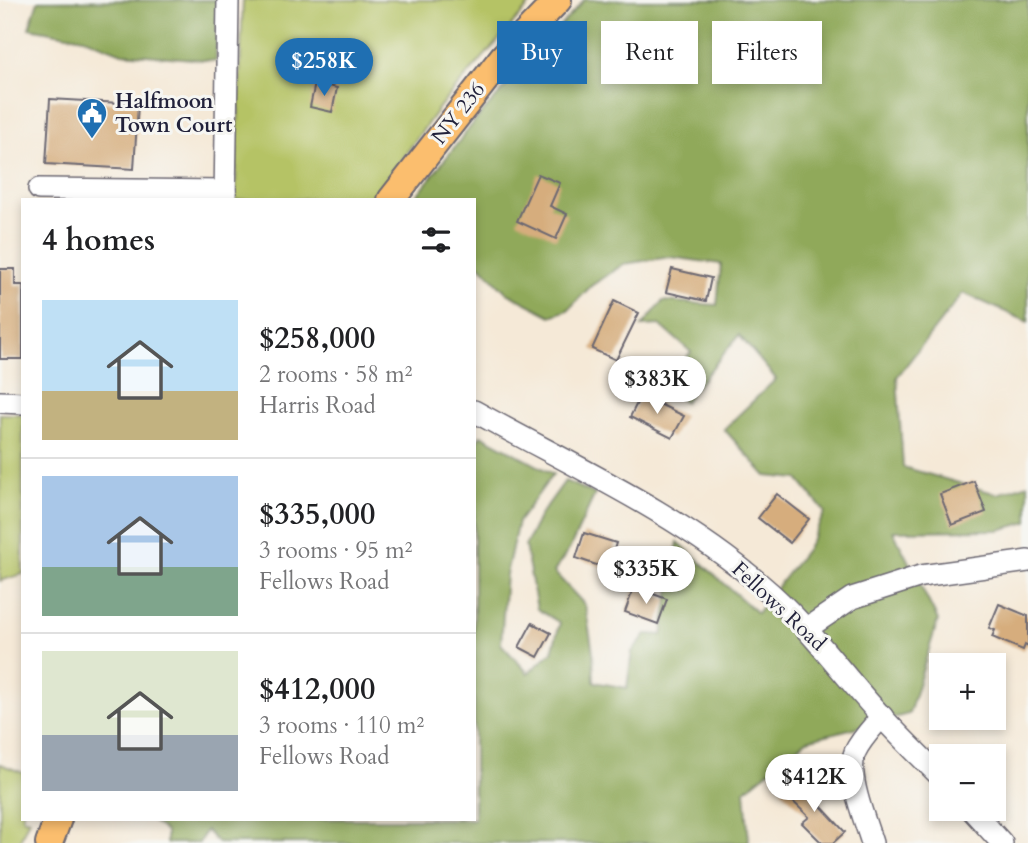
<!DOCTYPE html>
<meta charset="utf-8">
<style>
body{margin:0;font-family:Cardo,serif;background:#f6f6f6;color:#202124;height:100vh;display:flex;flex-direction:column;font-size:26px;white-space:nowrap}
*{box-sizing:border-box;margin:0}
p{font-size:23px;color:#757577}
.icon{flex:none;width:38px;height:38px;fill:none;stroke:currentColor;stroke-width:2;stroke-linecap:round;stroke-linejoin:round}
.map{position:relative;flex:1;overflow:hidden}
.panel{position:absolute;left:21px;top:198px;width:455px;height:623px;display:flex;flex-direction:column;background:#fff;border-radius:0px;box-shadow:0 4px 10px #0003}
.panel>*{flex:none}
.banner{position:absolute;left:497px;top:21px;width:425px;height:63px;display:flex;gap:14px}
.fabs{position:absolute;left:929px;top:653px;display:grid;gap:14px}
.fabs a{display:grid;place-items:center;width:77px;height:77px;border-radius:0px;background:#fff;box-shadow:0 4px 10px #0003;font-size:35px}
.price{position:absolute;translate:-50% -60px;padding:0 16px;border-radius:24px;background:#fff;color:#222;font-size:23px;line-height:46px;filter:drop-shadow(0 2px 4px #0008)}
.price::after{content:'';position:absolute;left:50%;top:42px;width:21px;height:16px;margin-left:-10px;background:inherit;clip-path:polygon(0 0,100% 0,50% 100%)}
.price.on{background:#1f6fb2;color:#fff}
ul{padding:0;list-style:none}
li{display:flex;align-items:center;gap:21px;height:175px;padding:0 21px}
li+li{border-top:2px solid #e0e0e0}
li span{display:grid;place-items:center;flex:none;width:196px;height:140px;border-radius:0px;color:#555}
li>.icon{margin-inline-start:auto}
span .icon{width:84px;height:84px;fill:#fffc;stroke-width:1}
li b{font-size:30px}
h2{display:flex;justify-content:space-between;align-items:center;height:84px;padding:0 21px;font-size:30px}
.tag{padding:0 24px;border-radius:0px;background:#fff;box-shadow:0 4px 10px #0003;font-size:24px;line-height:63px}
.tag.on{background:#1f6fb2;color:#fff}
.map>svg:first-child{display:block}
</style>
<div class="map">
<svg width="1028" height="843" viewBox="0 0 1028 843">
<rect width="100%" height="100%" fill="#f6f6f2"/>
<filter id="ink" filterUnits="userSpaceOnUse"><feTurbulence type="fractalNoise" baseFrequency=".0143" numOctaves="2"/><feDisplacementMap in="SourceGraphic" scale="14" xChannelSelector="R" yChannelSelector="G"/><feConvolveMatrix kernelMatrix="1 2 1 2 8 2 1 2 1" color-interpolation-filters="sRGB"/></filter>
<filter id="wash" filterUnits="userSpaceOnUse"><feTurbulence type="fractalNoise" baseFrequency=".00686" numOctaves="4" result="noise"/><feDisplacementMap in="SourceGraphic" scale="28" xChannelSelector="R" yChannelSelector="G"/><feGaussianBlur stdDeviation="1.57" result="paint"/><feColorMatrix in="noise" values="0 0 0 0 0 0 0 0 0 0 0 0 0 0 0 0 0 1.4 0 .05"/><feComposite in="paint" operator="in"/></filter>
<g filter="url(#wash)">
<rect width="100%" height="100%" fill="#f5e9d7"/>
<!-- green -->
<g fill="#b5c365" stroke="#6c7250" stroke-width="2">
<path d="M243,0h291l-93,105 -68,94 -138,1z"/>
<path d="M0,414h23v160l-23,7z"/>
<path d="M0,764l23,9v46h6l-10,24h-19z"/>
</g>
<!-- forest -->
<g fill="#90a95a" stroke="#59664a" stroke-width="2">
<path d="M217,0l-1,61 -94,-8 -38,-15 -55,-10 9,-27z"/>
<path d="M584,0h444v322l-65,-29 -66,84 6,90 94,27 31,-10v38l-29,8 -106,1 45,89 -29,94 -102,26 -62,50 4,53h-531l-12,-13 -7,13h-33v-11l-16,-13h324v-373l7,-11 72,39 -35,48 -12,52 -5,70 27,29 24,-21 8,-29 -23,-14 -12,-63 14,-29 26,-36 30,13 -25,54 -16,24 31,33 8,47 1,30 33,6 5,-36 14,-18 16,1 16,-93 79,71 51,-66 17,-35 -27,-33 -32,-3 -42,-47 52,-50 -37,-44 -55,67 -22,-17 29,-33 -31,-27 -18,1 21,-25 54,4 4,-41 -51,-7 -46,7 -33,22 -23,24 -17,6 -44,-23 -33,-34v-59l-60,-1 61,-78z"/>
</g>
<g id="blocks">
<!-- building -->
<g fill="#d6ad7d">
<path d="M315,83l22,5 -5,24 -22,-5z"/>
<path d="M50,99l88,5 -4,65 -88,-5z"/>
<path d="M538,174l22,9 -10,23 17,8 -11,25 -39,-18z"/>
<path d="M0,269h15v16h8v74h-23z"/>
<path d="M672,269l39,9 -5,23 -40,-9z"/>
<path d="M614,301l25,12 -23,47 -24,-11z"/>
<path d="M641,395l43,21 -12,22 -42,-21z"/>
<path d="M974,481l12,31 -34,13 -12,-31z"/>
<path d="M777,494l32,25 -19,24 -32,-25z"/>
<path d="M584,533l32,10 -8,26 -32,-11z"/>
<path d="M634,587l33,12 -9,25 -33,-12z"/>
<path d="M999,604l29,12v31l-3,-2 -2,5 -31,-13 3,-7 -6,-2z"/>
<path d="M532,623l19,10 -13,24 -19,-10z"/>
<path d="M794,777l51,55 -12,11h-11l-20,-20 7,-6 -28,-27z"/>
</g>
</g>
</g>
<g filter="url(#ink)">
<use href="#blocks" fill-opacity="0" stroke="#6c6872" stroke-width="2"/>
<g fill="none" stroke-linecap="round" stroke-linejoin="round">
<!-- minor casing -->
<g stroke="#6c6872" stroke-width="24">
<g id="minor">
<path d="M39,189l186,2"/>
<path d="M225,200l3,-200"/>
<path d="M0,402l23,1"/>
<path d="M474,411c97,54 202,101 286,173 47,39 81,89 122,133 19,21 40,41 60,61"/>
<path d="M806,629l46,-31 69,-22 107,-15"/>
<path d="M970,808l32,35"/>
<path d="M872,843c-7,-23 -26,-68 -17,-91 6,-13 18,-25 27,-36"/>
</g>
</g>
<!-- major casing -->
<g stroke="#6c6872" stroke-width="30">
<g id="major">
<path d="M391,200l112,-143 55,-57"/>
<path d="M49,843l9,-24"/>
</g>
</g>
<!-- minor -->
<use href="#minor" stroke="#fff" stroke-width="21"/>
<!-- major -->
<use href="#major" stroke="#fbbe6e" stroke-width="26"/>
</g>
</g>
<!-- icons -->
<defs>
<g id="civic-pin" transform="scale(1.575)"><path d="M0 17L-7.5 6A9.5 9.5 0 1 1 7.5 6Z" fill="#1f6fb2" stroke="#f6f6f2"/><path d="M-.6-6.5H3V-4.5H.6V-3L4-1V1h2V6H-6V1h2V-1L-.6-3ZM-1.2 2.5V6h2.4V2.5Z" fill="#fff"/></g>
</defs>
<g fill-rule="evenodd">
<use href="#civic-pin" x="92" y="113"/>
</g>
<g text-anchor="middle" stroke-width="6" stroke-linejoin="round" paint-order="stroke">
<!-- poi labels -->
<g font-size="21" font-weight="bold" fill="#22223b" stroke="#f6f6f2" text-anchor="start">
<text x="115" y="108">Halfmoon<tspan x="115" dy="24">Town Court</tspan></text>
</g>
<!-- street labels -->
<g font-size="21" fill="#22223b" stroke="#f6f6f2">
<text transform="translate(458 113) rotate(-52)" y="7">NY 236</text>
<text transform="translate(779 606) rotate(43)" y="7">Fellows Road</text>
</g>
</g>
</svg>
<div class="fabs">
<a>+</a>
<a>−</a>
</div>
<b class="price on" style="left:324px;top:98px">$258K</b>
<b class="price" style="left:657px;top:416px">$383K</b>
<b class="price" style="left:646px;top:606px">$335K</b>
<b class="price" style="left:814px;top:814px">$412K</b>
<div class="banner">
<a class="tag on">Buy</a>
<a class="tag">Rent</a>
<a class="tag">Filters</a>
</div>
<section class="panel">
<h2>4 homes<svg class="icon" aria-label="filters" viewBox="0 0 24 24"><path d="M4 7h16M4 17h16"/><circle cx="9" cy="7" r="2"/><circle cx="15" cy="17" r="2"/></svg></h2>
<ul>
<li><span style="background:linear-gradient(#bfe0f5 65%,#c2b280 0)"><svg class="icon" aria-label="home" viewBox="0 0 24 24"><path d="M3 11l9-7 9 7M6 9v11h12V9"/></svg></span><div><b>$258,000</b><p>2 rooms · 58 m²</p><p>Harris Road</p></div></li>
<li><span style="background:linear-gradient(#a9c7e8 65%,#7fa58c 0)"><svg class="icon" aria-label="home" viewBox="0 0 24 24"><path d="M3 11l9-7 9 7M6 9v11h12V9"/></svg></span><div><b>$335,000</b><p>3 rooms · 95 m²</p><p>Fellows Road</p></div></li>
<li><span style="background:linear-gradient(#dfe7d0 60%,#9aa5b1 0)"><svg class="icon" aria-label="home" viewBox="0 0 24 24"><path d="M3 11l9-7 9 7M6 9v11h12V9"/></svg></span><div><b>$412,000</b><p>3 rooms · 110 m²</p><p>Fellows Road</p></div></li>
</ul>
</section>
</div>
